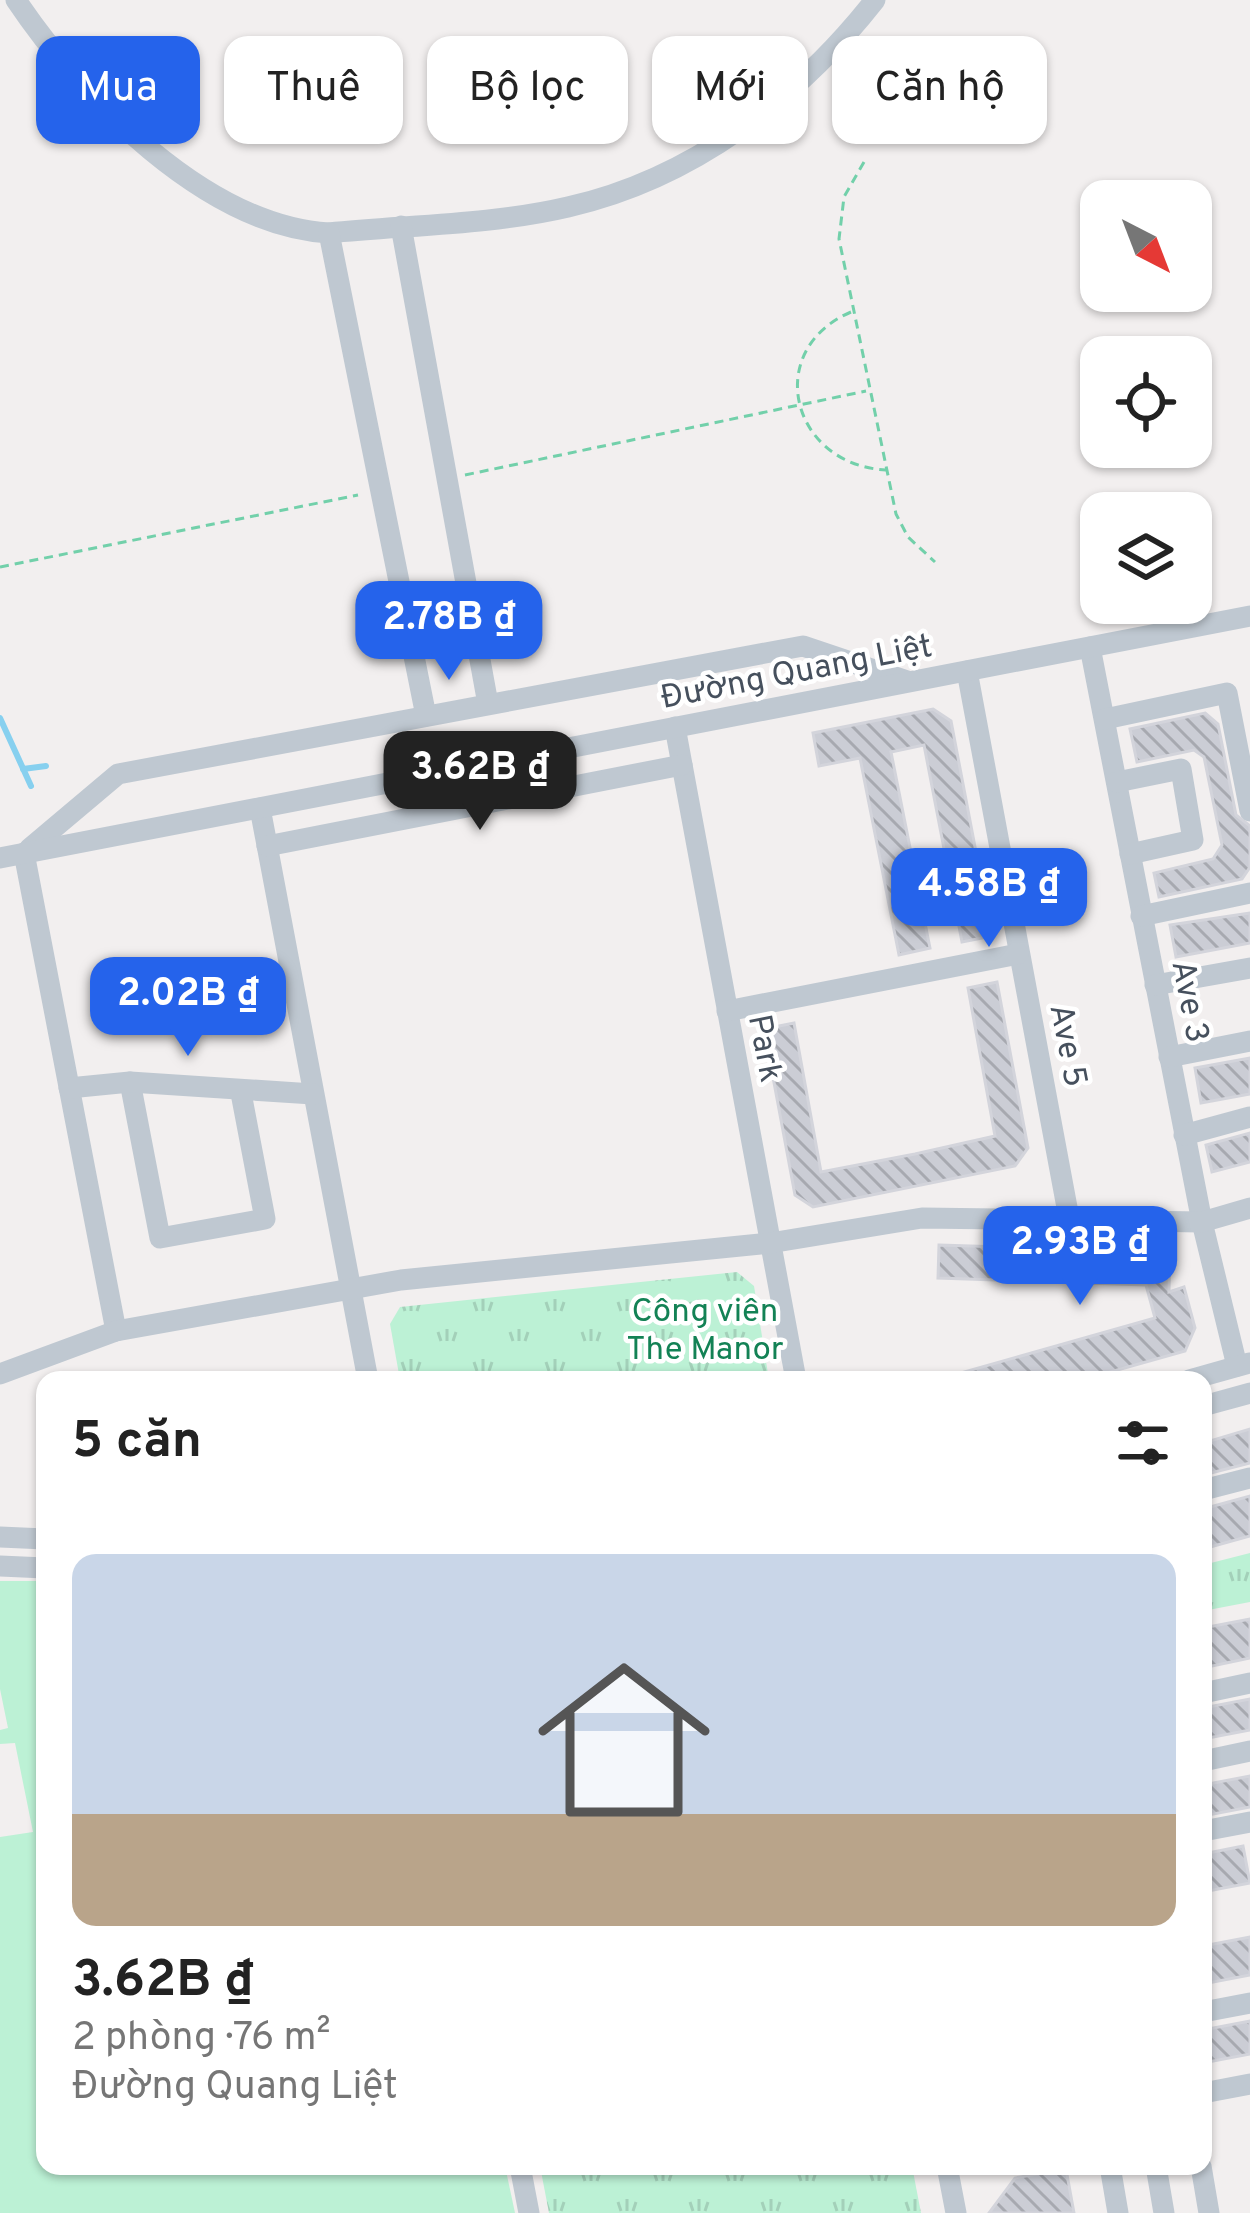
<!DOCTYPE html>
<html lang="vi">
<meta charset="utf-8">
<style>
body{margin:0;font-family:Overpass,sans-serif;background:#f6f6f6;color:#222;height:100vh;display:flex;flex-direction:column;font-size:45px;white-space:nowrap}
*{box-sizing:border-box;margin:0}
p{font-size:39px;color:#767676}
.icon{flex:none;width:66px;height:66px;fill:none;stroke:currentColor;stroke-width:2;stroke-linecap:round;stroke-linejoin:round}
.map{position:relative;flex:1;overflow:hidden}
.sheet{position:absolute;left:36px;top:1371px;width:1176px;height:804px;display:flex;flex-direction:column;background:#fff;border-radius:24px;box-shadow:0 3px 9px #0004}
.sheet>*{flex:none}
.hud{position:absolute;left:36px;top:36px;width:1179px;height:108px;display:flex;gap:24px}
.needle{width:78px;rotate:138deg}
.buttons{position:absolute;left:1080px;top:180px;display:grid;gap:24px}
.buttons a{display:grid;place-items:center;width:132px;height:132px;border-radius:24px;background:#fff;box-shadow:0 3px 9px #0004;font-size:60px}
.price{position:absolute;translate:-50% -102px;padding:0 27px;border-radius:24px;background:#2563eb;color:#fff;font-size:39px;line-height:78px;filter:drop-shadow(0 3px 6px #0008)}
.price::after{content:'';position:absolute;left:50%;top:72px;width:36px;height:27px;margin-left:-18px;background:inherit;clip-path:polygon(0 0,100% 0,50% 100%)}
.price.selected{background:#222;color:#fff}
ul{padding:0;list-style:none}
li{display:grid;align-content:center;gap:24px;height:636px;padding:0 36px}
li+li{border-top:3px solid #e0e0e0}
li span{display:grid;place-items:center;height:372px;border-radius:24px;color:#555}
li>.icon{margin-inline-start:auto}
span .icon{width:216px;height:216px;fill:#fffc;stroke-width:1}
li b{font-size:51px}
h2{display:flex;justify-content:space-between;align-items:center;height:144px;padding:0 36px;font-size:51px}
.chip{padding:0 42px;border-radius:24px;background:#fff;box-shadow:0 3px 9px #0004;font-size:42px;line-height:108px}
.chip.selected{background:#2563eb;color:#fff}
.map>svg:first-child{display:block}
</style>
<div class="map">
<svg width="1250" height="2213" viewBox="0 0 1250 2213">
<defs>
<pattern id="park-tufts" width="24" height="20" patternUnits="userSpaceOnUse" patternTransform="scale(3)"><rect width="24" height="20" fill="#bcf1d5"/><path d="M3 7l-1-3M5 7V3M7 7l1-3M15 17l-1-3M17 17v-4M19 17l1-3" fill="none" stroke="#a3d0b9"/></pattern>
<pattern id="building-back-hatch" width="6" height="6" patternUnits="userSpaceOnUse" patternTransform="scale(3)"><rect width="6" height="6" fill="#cbcdd5"/><path d="M-1 5l2 2M0 0l6 6M5-1l2 2" fill="none" stroke="#a7a9b0"/></pattern>
</defs>
<rect width="100%" height="100%" fill="#f2efef"/>
<!-- green -->
<path fill="#bcf1d5" d="M0,1581h45v585h460l10,47h-515v-376l33,-5 -18,-89 -15,1v-14l8,-2 -8,-39z"/>
<!-- park -->
<g fill="url(#park-tufts)">
<path d="M737,1272l17,14 15,94h-369l-10,-56 10,-17z"/>
<path d="M1250,1553v49l-47,9v-46z"/>
<path d="M540,2166h372l9,47h-372z"/>
</g>
<g fill="none" stroke-linecap="round" stroke-linejoin="round">
<!-- stream -->
<g stroke="#87d0ef" stroke-width="6">
<path d="M0,718l31,68"/>
<path d="M23,769l23,-3"/>
</g>
</g>
<!-- building -->
<g fill="url(#building-back-hatch)" stroke="#d3d4db" stroke-width="3">
<path d="M933,709l18,12 41,215 -30,6 -38,-197 -33,7 39,196 -31,7 -39,-197 -41,8 -6,-33z"/>
<path d="M1205,713l13,11 18,91 14,11v41l-8,12 -83,18 -5,-24 59,-14 9,-14 -18,-88 -10,-7 -57,12 -7,-33z"/>
<path d="M1250,913v30l-74,14 -6,-32z"/>
<path d="M997,982l31,166 -13,18 -202,41 -18,-12 -31,-166 30,-6 27,149 94,-18 80,-18 -27,-148z"/>
<path d="M1250,1058v36l-49,9 -6,-35z"/>
<path d="M1250,1133v29l-38,10 -6,-27z"/>
<path d="M939,1245l231,7 -1,40 15,-5 11,41 -10,23 -103,29h-131l-1,-4 205,-58 -9,-33 -208,-7z"/>
<path d="M1250,1429v34l-47,12v-32z"/>
<path d="M1250,1496v40l-47,13v-40z"/>
<path d="M1250,1619v39l-47,10v-40z"/>
<path d="M1250,1699v31l-47,9v-31z"/>
<path d="M1250,1776v31l-47,9v-31z"/>
<path d="M1243,1846l7,37 -47,9v-38z"/>
<path d="M1250,1937v38l-47,9v-38z"/>
<path d="M1250,2021v33l-47,9v-33z"/>
<path d="M1066,2169l8,44h-85l26,-35z"/>
</g>
<g fill="none" stroke-linecap="round" stroke-linejoin="round">
<!-- path -->
<g stroke="#72d0aa" stroke-width="3" stroke-dasharray="9 6" stroke-linecap="butt">
<path d="M864,162l-20,35 -5,42 57,275 12,23 27,25"/>
<path d="M851,312c-89,38 -60,153 35,158"/>
<path d="M465,475l401,-84"/>
<path d="M0,567l358,-72"/>
</g>
<!-- minor -->
<g stroke="#bfc8d1" stroke-width="21">
<path d="M16,0c65,97 190,226 313,233 79,-8 162,-8 239,-26 124,-28 230,-109 307,-207"/>
<path d="M401,226l87,478"/>
<path d="M329,233l97,483"/>
<path d="M1090,647l112,575 35,144"/>
<path d="M967,671l102,547"/>
<path d="M1105,719l122,-26 23,118"/>
<path d="M675,727l121,653"/>
<path d="M1117,782l64,-13 12,71 -63,14"/>
<path d="M260,808l108,572"/>
<path d="M267,846l415,-81"/>
<path d="M29,849l89,-75 685,-128 104,35"/>
<path d="M24,853l92,478"/>
<path d="M0,858l1250,-242"/>
<path d="M1141,916l109,-23"/>
<path d="M1155,985l95,-17"/>
<path d="M727,1011l291,-57"/>
<path d="M1169,1057l81,-16"/>
<path d="M130,1082l30,156 105,-19 -24,-126"/>
<path d="M69,1088l61,-6 183,12"/>
<path d="M1184,1135l66,-18"/>
<path d="M0,1374l116,-43 285,-51 369,-37 152,-25 280,4 48,-14"/>
<path d="M1189,1380l60,-17"/>
<path d="M1203,1406l47,-13"/>
<path d="M1203,1490l47,-12"/>
<path d="M0,1537l45,2"/>
<path d="M0,1566l45,2"/>
<path d="M1203,1693l47,-10"/>
<path d="M1203,1761l47,-10"/>
<path d="M1203,1831l47,-9"/>
<path d="M1203,2012l47,-9"/>
<path d="M1203,2093l47,-9"/>
<path d="M520,2166l9,47"/>
<path d="M947,2166l9,47"/>
<path d="M1110,2166l8,47"/>
<path d="M1156,2166l8,47"/>
<path d="M1201,2166l8,47"/>
</g>
</g>
<g text-anchor="middle" stroke-width="9" stroke-linejoin="round" paint-order="stroke">
<!-- street labels -->
<g font-size="33" fill="#46505d" stroke="#fff">
<text transform="translate(796 670) rotate(-11)" y="12">Đường Quang Liệt</text>
<text transform="translate(1192 1001) rotate(79)" y="12">Ave 3</text>
<text transform="translate(1070 1045) rotate(79)" y="12">Ave 5</text>
<text transform="translate(767 1048) rotate(79)" y="12">Park</text>
</g>
<!-- park labels -->
<g font-size="33" fill="#138255" stroke="#fff">
<text x="705" y="1321">Công viên<tspan x="705" dy="38">The Manor</tspan></text>
</g>
</g>
</svg>
<div class="buttons">
<a><svg class="needle" viewBox="-14 -14 28 28"><path d="M0-13l5 13h-10z" fill="#e53935"/><path d="M0 13l5-13h-10z" fill="#767676"/></svg></a>
<a><svg class="icon" aria-label="locate" viewBox="0 0 24 24"><circle cx="12" cy="12" r="6"/><path d="M12 2v4M12 18v4M2 12h4M18 12h4"/></svg></a>
<a><svg class="icon" aria-label="layers" viewBox="0 0 24 24"><path d="M12 4l9 5-9 5-9-5zM3 14l9 5 9-5"/></svg></a>
</div>
<b class="price" style="left:449px;top:683px">2.78B ₫</b>
<b class="price selected" style="left:480px;top:833px">3.62B ₫</b>
<b class="price" style="left:989px;top:950px">4.58B ₫</b>
<b class="price" style="left:188px;top:1059px">2.02B ₫</b>
<b class="price" style="left:1080px;top:1308px">2.93B ₫</b>
<div class="hud">
<a class="chip selected">Mua</a>
<a class="chip">Thuê</a>
<a class="chip">Bộ lọc</a>
<a class="chip">Mới</a>
<a class="chip">Căn hộ</a>
</div>
<section class="sheet">
<h2>5 căn<svg class="icon" aria-label="filters" viewBox="0 0 24 24"><path d="M4 7h16M4 17h16"/><circle cx="9" cy="7" r="2"/><circle cx="15" cy="17" r="2"/></svg></h2>
<ul>
<li><span style="background:linear-gradient(#c9d6e8 70%,#b9a48a 0)"><svg class="icon" aria-label="home" viewBox="0 0 24 24"><path d="M3 11l9-7 9 7M6 9v11h12V9"/></svg></span><div><b>3.62B ₫</b><p>2 phòng · 76 m²</p><p>Đường Quang Liệt</p></div></li>
</ul>
</section>
</div>
